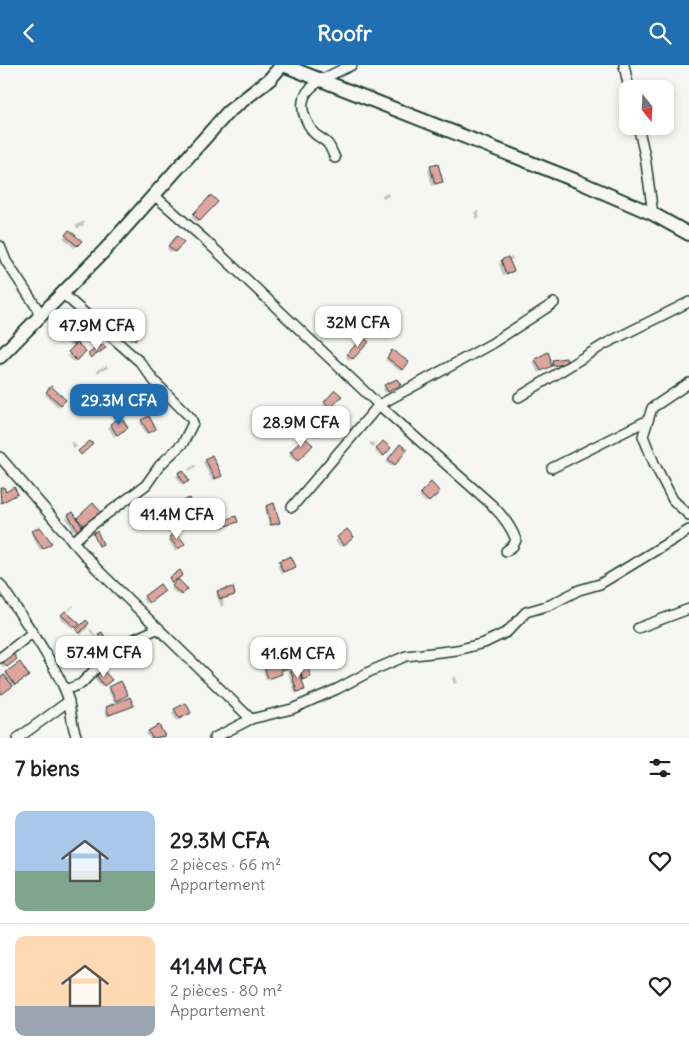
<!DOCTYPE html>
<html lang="fr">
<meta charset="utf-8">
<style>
body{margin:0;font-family:Delius,sans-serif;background:#f2f2f2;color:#202124;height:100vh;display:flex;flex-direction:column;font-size:19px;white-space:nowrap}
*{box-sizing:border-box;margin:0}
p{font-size:16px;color:#757577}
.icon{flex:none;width:28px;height:28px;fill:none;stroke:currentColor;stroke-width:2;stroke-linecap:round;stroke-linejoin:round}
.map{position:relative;height:673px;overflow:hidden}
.side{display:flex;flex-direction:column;background:#fff;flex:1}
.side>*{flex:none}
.needle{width:32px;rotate:162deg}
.controls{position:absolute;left:619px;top:15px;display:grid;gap:10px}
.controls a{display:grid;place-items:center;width:55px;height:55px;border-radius:10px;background:#fff;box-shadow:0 2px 8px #0003;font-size:25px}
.price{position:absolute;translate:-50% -42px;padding:0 11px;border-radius:10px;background:#fff;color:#222;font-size:16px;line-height:32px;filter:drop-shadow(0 1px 2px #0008)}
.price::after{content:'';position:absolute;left:50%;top:30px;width:15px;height:11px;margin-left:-8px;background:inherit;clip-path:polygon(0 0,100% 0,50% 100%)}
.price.selected{background:#1f6fb2;color:#fff}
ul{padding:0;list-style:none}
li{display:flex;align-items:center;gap:15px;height:125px;padding:0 15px}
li+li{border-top:1px solid #e0e0e0}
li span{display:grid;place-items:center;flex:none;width:140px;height:100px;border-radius:10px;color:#555}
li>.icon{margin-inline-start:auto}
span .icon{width:60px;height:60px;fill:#fffc;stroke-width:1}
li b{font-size:21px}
h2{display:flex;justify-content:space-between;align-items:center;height:60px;padding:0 15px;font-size:21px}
header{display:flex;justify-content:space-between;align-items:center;height:65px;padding:0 15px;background:#1f6fb2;color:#fff;font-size:22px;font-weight:800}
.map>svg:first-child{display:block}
</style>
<header><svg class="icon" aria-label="back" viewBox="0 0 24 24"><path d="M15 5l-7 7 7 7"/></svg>Roofr<svg class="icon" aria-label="search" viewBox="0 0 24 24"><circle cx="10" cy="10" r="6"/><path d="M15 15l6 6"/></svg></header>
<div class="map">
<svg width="689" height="673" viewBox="0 0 689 673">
<rect width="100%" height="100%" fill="#f6f6f2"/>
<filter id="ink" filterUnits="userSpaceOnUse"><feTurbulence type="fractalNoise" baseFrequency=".02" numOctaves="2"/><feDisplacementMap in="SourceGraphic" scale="10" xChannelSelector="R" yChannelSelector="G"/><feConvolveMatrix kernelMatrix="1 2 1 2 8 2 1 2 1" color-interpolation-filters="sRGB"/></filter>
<g filter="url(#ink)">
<!-- shadow -->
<g fill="#0003">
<path d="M437,101l4,15 -9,5 -4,-16z"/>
<path d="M388,128l1,3 -6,3 -1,-4z"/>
<path d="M211,132l5,5 -19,20 -6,-5z"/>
<path d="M478,146l2,7 -4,1 -2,-7z"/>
<path d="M84,156v4l-7,4 -1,-4z"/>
<path d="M69,166l11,10 -6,7 -11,-10z"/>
<path d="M177,173l5,4 -10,11 -5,-4z"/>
<path d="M512,191l1,3 -5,2 4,10 -9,5 -4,-12z"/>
<path d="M132,259l9,7 -10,10 -8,-8z"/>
<path d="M71,270l4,7 9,9 -10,11 -7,-6 6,-7 -8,-8z"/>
<path d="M363,274l4,3 -17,19 -4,-4z"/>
<path d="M390,289l12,15 -2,2 -15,-11z"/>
<path d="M535,295l13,1 2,4 -12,8 -5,-11z"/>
<path d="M107,300l1,3 -11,5v-3z"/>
<path d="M385,321l12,1 -12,6 -2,-4z"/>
<path d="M51,323l13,12 -6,7 -13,-12z"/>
<path d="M335,326l5,5 -12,13 -5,-4z"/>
<path d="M325,351l6,5 -15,16 -6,-5z"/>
<path d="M121,353l6,10 -13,9 -6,-10z"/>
<path d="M142,356l10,10 -6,3 -6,-11z"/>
<path d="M304,374l7,6 -15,17 -7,-7z"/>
<path d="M73,376l4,6 -3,2 -4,-6z"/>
<path d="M371,377l4,2 -2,3 -4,-3z"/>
<path d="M383,378l7,5 -9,9 -6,-5z"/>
<path d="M398,383l-4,16 -2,2 -6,-4z"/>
<path d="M211,392l9,19 -8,5 -9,-19z"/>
<path d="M195,400l1,2 -7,4 -1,-2z"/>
<path d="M179,409l9,7 -7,4 -5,-9z"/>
<path d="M431,419l7,8 -12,11 -7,-7z"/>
<path d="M150,434l8,9 -8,8 -8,-10z"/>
<path d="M185,436l8,11 -6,3 -4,-12z"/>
<path d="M93,440l8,8 -19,18 -2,-2 -5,4 -9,-15 6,-4 4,6z"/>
<path d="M267,442l11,15 -2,3 -7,1 -4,-17z"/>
<path d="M107,455v3l-12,6v-3z"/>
<path d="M236,456l-15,7 -1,-4 2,-2z"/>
<path d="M171,457l1,4 -8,3 -1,-4z"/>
<path d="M347,466l3,8 -9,8 -6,-6z"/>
<path d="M33,467l15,13 -8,5 -9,-16z"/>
<path d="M93,469l8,11 -3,1z"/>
<path d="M170,473l11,9 -6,4 -7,-11z"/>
<path d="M291,493l3,9 -13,7 -4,-9z"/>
<path d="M178,516l8,8 -7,7 -8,-7z"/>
<path d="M218,527l16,3 -3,2 -8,3 1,5 -3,2 -5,-13z"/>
<path d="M161,528l-15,11 -4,-5 3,-2z"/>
<path d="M73,540l1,1 -5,5 -1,-1z"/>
<path d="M65,547l13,12 -5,5 -13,-11z"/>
<path d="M86,557l3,4 -8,9 -5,-4z"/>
<path d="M91,564l6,8 4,-4 5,14 -3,2 -14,-19z"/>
<path d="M291,584l8,14 -5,5 12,-3 4,12 -9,4 3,9 -9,4 -8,-25 -7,3 1,2 -3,2 -12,4 -4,-14 2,-3 20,-6 1,3 5,-1 -1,-8z"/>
<path d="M15,593l-11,10 -4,-4v-2z"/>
<path d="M19,599l6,14 -25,17v-15l6,-7z"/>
<path d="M103,606l5,11 -7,5 -7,-8z"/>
<path d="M455,611l3,6 -4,2 -2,-6z"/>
<path d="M110,623l16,7 -12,8 -6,-13z"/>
<path d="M132,640l-25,12 -3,-7 3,-2z"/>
<path d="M185,640l4,8 -13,8 -4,-8z"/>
<path d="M149,667l14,4 -2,2h-12l-3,-4z"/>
</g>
<!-- building -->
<g fill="#dea49d" stroke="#1f3d34">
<path d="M438,99l5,18 -8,2 -5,-18z"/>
<path d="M211,130l7,7 -18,19 -7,-7z"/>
<path d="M69,165l13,11 -5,5 -12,-11z"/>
<path d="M177,171l7,6 -9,10 -7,-6z"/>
<path d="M508,192l6,14 -8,3 -5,-14z"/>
<path d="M132,257l10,9 -7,9 -11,-10z"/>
<path d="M79,262l7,6 -12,12 -8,-7 5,-5 1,2z"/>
<path d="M363,272l6,5 -16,17 -6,-5z"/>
<path d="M77,278l9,8 -9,10 -9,-9z"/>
<path d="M103,279l3,4 -15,10 -3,-4z"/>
<path d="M392,285l17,12 -6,8 -16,-12z"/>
<path d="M548,287l3,8 -1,1 2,5 -11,5 -6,-12z"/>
<path d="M566,293l1,5 -14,3 -1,-6z"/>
<path d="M397,314l4,6 -13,7 -4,-7z"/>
<path d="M51,321l15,14 -5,5 -15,-13z"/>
<path d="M335,325l7,6 -11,12 -7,-6z"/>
<path d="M325,349l7,6 -13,16 -7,-7z"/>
<path d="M149,351l7,13 -7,4 -8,-13z"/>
<path d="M121,352l7,11 -11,7 -7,-11z"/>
<path d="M304,372l9,8 -14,15 -9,-8z"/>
<path d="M90,376l3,3 -12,11 -3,-4z"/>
<path d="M383,376l8,7 -7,8 -8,-7z"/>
<path d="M400,379l7,6 -12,15 -7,-6z"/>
<path d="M212,390l10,21 -7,3 -10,-20z"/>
<path d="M183,405l6,11 -5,3 -6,-11z"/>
<path d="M431,417l9,10 -11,10 -9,-9z"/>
<path d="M4,422l2,5 8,-5 4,7 -17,9 -1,-14z"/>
<path d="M150,432l10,11 -7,6 -10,-11z"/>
<path d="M190,433l4,14 -5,2 -4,-14z"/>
<path d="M93,438l9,10 -16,15 -9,-10z"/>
<path d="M274,438l6,20 -9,2 -5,-19z"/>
<path d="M73,447l10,16 -5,3 -10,-16z"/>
<path d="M236,451l2,6 -15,5 -2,-6z"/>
<path d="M40,462l12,16 -9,6 -11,-18z"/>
<path d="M347,464l7,8 -10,9 -7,-9z"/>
<path d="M97,466l6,13 -4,2 -6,-13z"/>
<path d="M176,467l9,12 -7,5 -9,-12z"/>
<path d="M291,491l5,11 -13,5 -4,-11z"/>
<path d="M180,505l3,5 -11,8 -3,-5z"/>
<path d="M178,514l10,10 -6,6 -10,-9z"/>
<path d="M160,519l5,7 -16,12 -5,-7z"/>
<path d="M233,522l2,8 -15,4 -3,-8z"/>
<path d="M65,546l15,13 -4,4 -15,-13z"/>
<path d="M86,555l3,3 -9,10 -4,-3z"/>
<path d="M102,567l8,13 -4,2 -8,-13z"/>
<path d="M298,581l3,17 -7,2 -4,-17z"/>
<path d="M11,586l6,8 -10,8 -7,-8z"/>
<path d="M284,591l1,3 6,-2 3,9 -12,4 -4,-12z"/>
<path d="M277,593l5,16 -14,5 -5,-17z"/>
<path d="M20,597l9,14 -14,9 -9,-13z"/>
<path d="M306,598l5,14 -8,3 -4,-14z"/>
<path d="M298,601l7,24 -8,2 -7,-24z"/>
<path d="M103,605l9,10 -8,6 -8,-11z"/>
<path d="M4,610l9,11 -11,8 -2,-3v-13z"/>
<path d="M121,616l7,14 -12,6 -7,-14z"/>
<path d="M130,632l4,9 -25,9 -3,-8z"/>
<path d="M186,638l5,10 -12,6 -5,-10z"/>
<path d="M159,660l6,11 -13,2 -4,-7z"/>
</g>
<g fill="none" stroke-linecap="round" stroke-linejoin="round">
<!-- street casing -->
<g stroke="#1f3d34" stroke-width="12">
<g id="street">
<path d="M624,0l5,24"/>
<path d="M638,61l7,30 8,58"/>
<path d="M335,93c-2,-4 -4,-10 -7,-14 -4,-5 -11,-7 -15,-12 -29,-41 8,-52 39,-67"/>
<path d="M154,130l51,45 174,165 113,100c10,10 19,21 24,35l-3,6 -7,5"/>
<path d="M0,181l6,15 31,47 2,9"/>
<path d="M62,228l78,69 15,20 36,36 2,5 -10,20 -23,22 -14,20 -54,40 -19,17"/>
<path d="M689,318l-37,25 -9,28 11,27 19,37 16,15"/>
<path d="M519,332l86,-53 84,-42"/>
<path d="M0,392l96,111 155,151"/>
<path d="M552,403l96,-48"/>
<path d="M292,442l87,-102 112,-61 63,-41"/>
<path d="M0,519c23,35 48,68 65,106 7,15 5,33 12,48"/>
<path d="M638,563l51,-19"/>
<path d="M0,593l32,-25"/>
<path d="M65,625l16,-6 27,-28 13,-11 38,-17"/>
<path d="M18,673l51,-37"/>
<path d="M214,673l37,-19 41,-10 45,-20 34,-18 35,-15 51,-6 27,-7 23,-11 19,-20 24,-7 29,-15 21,-6 89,-54"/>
</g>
</g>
<!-- secondary casing -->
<g stroke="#1f3d34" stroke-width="16">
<g id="secondary">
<path d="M283,0l294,116 76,33 36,20"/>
<path d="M0,292l105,-107 123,-138 42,-33 12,-14"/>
</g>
</g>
<!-- street -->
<use href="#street" stroke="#f6f6f2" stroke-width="9"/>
<!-- secondary -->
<use href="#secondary" stroke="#f6f6f2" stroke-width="12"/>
</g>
</g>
</svg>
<div class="controls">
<a><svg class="needle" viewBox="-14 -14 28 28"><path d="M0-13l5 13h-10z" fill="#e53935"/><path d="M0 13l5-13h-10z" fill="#757577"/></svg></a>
</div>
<b class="price" style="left:358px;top:283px">32M CFA</b>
<b class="price" style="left:97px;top:286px">47.9M CFA</b>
<b class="price selected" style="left:119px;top:361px">29.3M CFA</b>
<b class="price" style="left:301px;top:383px">28.9M CFA</b>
<b class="price" style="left:177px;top:475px">41.4M CFA</b>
<b class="price" style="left:104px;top:613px">57.4M CFA</b>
<b class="price" style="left:298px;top:614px">41.6M CFA</b>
</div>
<section class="side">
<h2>7 biens<svg class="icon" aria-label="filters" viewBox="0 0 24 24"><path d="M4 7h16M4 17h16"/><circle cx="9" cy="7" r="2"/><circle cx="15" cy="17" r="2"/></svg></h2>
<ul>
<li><span style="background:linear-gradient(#a9c7e8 60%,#7fa58c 0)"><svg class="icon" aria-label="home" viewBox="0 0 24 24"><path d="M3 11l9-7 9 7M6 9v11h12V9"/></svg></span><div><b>29.3M CFA</b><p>2 pièces · 66 m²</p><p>Appartement</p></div><svg class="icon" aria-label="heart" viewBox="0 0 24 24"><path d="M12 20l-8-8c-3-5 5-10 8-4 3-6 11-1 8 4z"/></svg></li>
<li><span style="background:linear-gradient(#ffd9b3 70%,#9aa5b1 0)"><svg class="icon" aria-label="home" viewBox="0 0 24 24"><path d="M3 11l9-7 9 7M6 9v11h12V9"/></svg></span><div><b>41.4M CFA</b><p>2 pièces · 80 m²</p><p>Appartement</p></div><svg class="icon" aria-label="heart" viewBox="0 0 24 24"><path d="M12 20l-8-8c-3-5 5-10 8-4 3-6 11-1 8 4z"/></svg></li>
</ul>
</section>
